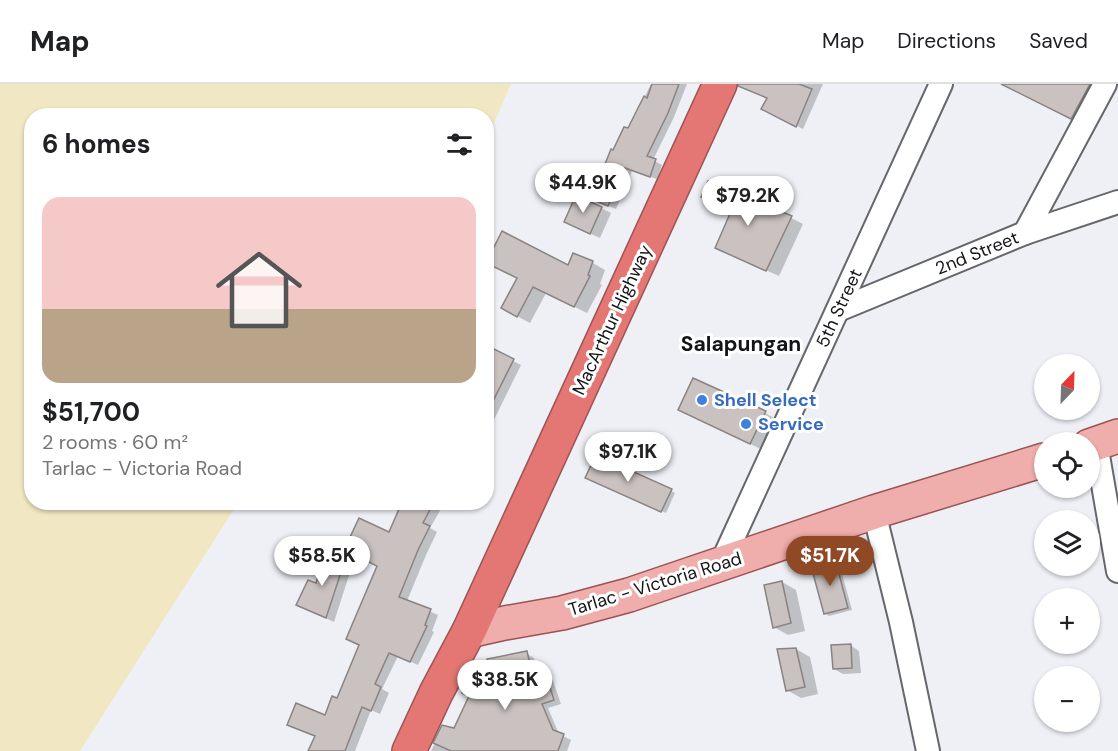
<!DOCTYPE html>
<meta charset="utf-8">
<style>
body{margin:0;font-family:"DM Sans",sans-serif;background:#f6f6f6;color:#202124;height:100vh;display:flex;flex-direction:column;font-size:22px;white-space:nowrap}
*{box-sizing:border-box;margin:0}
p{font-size:20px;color:#757577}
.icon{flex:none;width:33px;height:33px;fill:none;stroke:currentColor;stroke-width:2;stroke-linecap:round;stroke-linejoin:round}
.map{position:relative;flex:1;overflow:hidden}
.drawer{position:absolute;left:24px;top:24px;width:470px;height:402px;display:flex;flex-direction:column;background:#fff;border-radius:24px;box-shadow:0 2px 4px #0004}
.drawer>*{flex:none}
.needle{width:39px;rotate:23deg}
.controls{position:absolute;left:1034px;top:270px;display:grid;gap:12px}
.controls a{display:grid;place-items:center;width:66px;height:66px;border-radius:50%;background:#fff;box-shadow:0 2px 4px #0004;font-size:30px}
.price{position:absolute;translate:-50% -51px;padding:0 14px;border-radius:21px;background:#fff;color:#222;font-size:20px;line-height:39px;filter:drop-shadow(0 2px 3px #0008)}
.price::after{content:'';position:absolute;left:50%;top:36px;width:18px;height:14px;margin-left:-9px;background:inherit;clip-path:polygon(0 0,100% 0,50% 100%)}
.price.active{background:#904925;color:#fff}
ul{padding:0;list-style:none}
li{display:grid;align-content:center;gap:12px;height:318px;padding:0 18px}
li+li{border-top:2px solid #e0e0e0}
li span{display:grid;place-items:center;height:186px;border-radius:18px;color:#555}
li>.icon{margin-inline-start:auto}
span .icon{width:108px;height:108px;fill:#fffc;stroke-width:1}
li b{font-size:26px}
h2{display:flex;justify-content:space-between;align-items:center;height:72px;padding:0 18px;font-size:26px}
header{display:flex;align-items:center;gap:36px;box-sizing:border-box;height:84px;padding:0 30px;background:#fff;border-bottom:2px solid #e0e0e0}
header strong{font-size:28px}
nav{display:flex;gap:33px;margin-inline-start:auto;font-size:21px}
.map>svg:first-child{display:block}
</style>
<header>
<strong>Map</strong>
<nav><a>Map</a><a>Directions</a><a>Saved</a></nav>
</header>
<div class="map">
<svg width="1118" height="667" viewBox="0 0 1118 667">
<rect width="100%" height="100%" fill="#eef0f6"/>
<!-- sand -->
<path fill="#f1e7c2" d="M0,0h511l-25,57v-25h-454v386l206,1 -158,248h-80z"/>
<!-- shadow -->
<g fill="#0003">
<path d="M651,0h36l-13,33 -21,43 9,5 -5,14 -25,-8 -16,38 -17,-7 15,-50 14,-22z"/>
<path d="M782,0h41l-20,45 -33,-16z"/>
<path d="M1012,0h78l12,7 -18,34 -60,-30z"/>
<path d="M703,112l88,22 12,6 -24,52 -50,-22 5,-44 -19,-7z"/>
<path d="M601,124l10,5 -11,25 -25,-11z"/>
<path d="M574,171l19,8 12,7 -5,14 2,1 -15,28 -41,-20 -16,30 -15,-8 3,-36 50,-12z"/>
<path d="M486,263l35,18 -35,71z"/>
<path d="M765,329l14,8 -14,30 -71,-34z"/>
<path d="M591,396l80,11 4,2 -9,20z"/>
<path d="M399,418h46l-15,26 7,4 -11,23 -19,46 31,14 -6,16 2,1 -16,33 -20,-9 -16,33 7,4 -9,21 -9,-4 -16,41h-45l7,-14 -20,-8 -8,-5 36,-7 12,-17 24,-55 18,-79 10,-32 14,-29z"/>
<path d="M344,477l8,5 -18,56 -28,-13 11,-24z"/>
<path d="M835,477l4,2 13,47 -23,6 -4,-3z"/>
<path d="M782,498l14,8 9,41 -17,4 -14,-8z"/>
<path d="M850,561l9,6 2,22 -18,1 -9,-5z"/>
<path d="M796,565l14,8 8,37 -17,4 -14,-8z"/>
<path d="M526,569l8,5 3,11 5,-1 8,4 11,32 -13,4 11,26 12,6 -4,11h-136l12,-24 12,3z"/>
</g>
<!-- building -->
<g fill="#c9c2c0" stroke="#898381" stroke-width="1.5">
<path d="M652,0h27l-11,29 -21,43 9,3 -6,18 -25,-9 -17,38 -17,-7 20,-50 2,1 11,-23 4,1 16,-32 3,2z"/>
<path d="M738,0h61l13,5 -16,38 -35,-18 6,-11 -29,-12z"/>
<path d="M1001,0h89l-19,35z"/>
<path d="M708,97l84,35 -26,55 -51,-23 17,-39 -31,-12z"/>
<path d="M576,111l26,12 -12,27 -26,-12z"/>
<path d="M502,147l66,34 5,-12 20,8 -5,14 2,1 -16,31 -41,-20 -16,30 -16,-9 16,-30 -31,-15z"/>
<path d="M486,261l28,14 -28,56z"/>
<path d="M693,294l73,33 -16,33 -72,-34z"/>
<path d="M596,371l76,34 -11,23 -76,-34z"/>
<path d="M402,418h32l-11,21 7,3 -12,24 -19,47 32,12 -6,16 2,1 -17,36 -21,-9 -14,31 6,3 -10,24 -9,-4 -17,44h-37l7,-15 -28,-11 9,-22 29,12 7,-19 5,2 22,-53 -13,-6 31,-73 -33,-16 15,-32 30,14z"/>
<path d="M325,470l20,6 -19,58 -30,-13 12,-25 8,3z"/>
<path d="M835,475l13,49 -24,6 -13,-48z"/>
<path d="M782,497l9,42 -18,5 -9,-43z"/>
<path d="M851,560l1,24 -19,1 -2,-24z"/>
<path d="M796,564l9,39 -19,4 -9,-42z"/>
<path d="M527,567l4,18 12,-3 11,34 -12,4 11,26 11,4 -6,17h-107l-18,-8 9,-18 12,3 15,-32 -7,-3 8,-18 22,9 -5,-25z"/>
</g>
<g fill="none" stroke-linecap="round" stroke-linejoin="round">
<!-- street casing -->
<g stroke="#65676c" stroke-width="26">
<g id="street">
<path d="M1025,149l80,-149"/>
<path d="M838,226l187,-77 93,-31"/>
<path d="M1096,360l22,127"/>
<path d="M874,428l27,110 27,129"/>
<path d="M721,480l220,-480"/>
</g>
</g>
<!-- primary casing -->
<g stroke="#9b5452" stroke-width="36">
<g id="primary">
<path d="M1089,362l29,-10"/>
<path d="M469,547l36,-8 57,-10 67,-18 245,-83 170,-52"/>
</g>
</g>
<!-- highway casing -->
<g stroke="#9b5452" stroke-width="36">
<path id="highway" d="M409,667l27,-58 33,-62 251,-547"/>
</g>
<!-- street -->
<use href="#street" stroke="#fff" stroke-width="22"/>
<!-- primary -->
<use href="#primary" stroke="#efadab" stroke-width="33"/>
<!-- highway -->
<use href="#highway" stroke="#e47773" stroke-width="33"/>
</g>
<!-- markers -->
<g fill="#3f7fe0" stroke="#fff" stroke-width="2">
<circle cx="702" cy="316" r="6"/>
<circle cx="746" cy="340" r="6"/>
</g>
<g text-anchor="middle" stroke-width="6" stroke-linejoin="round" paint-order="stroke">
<!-- street labels -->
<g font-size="18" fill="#131416" stroke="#fff">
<text transform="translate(977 169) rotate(-22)" y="6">2nd Street</text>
<text transform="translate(839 224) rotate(-65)" y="6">5th Street</text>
<text transform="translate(612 236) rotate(-65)" y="6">MacArthur Highway</text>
<text transform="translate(655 500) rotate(-17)" y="6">Tarlac - Victoria Road</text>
</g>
<!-- shop labels -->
<g font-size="18" font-weight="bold" fill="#366cbe" stroke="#fff" text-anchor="start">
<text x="714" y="322">Shell Select</text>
<text x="758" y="346">Service</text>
</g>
<!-- quarter labels -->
<g font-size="21" font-weight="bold" fill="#131416" stroke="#fff">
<text x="741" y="267">Salapungan</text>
</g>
</g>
</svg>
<div class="controls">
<a><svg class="needle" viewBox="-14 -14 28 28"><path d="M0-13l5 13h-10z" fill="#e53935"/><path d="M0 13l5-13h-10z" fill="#757577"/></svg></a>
<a><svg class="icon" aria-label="locate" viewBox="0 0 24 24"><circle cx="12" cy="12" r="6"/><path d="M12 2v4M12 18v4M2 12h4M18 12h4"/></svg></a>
<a><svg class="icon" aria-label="layers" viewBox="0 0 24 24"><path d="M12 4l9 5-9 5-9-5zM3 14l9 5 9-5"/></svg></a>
<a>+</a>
<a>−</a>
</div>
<b class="price" style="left:583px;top:130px">$44.9K</b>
<b class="price" style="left:748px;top:143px">$79.2K</b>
<b class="price" style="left:628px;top:399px">$97.1K</b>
<b class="price" style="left:322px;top:503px">$58.5K</b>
<b class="price active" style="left:830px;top:503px">$51.7K</b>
<b class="price" style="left:505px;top:627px">$38.5K</b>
<section class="drawer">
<h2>6 homes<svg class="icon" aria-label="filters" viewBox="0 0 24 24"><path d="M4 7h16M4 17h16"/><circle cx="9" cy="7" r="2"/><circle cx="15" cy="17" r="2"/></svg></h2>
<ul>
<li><span style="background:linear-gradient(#f6c9c9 60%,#b9a48a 0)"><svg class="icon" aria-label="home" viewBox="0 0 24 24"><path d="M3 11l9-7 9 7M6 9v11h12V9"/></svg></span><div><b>$51,700</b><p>2 rooms · 60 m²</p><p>Tarlac - Victoria Road</p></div></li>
</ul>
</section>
</div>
